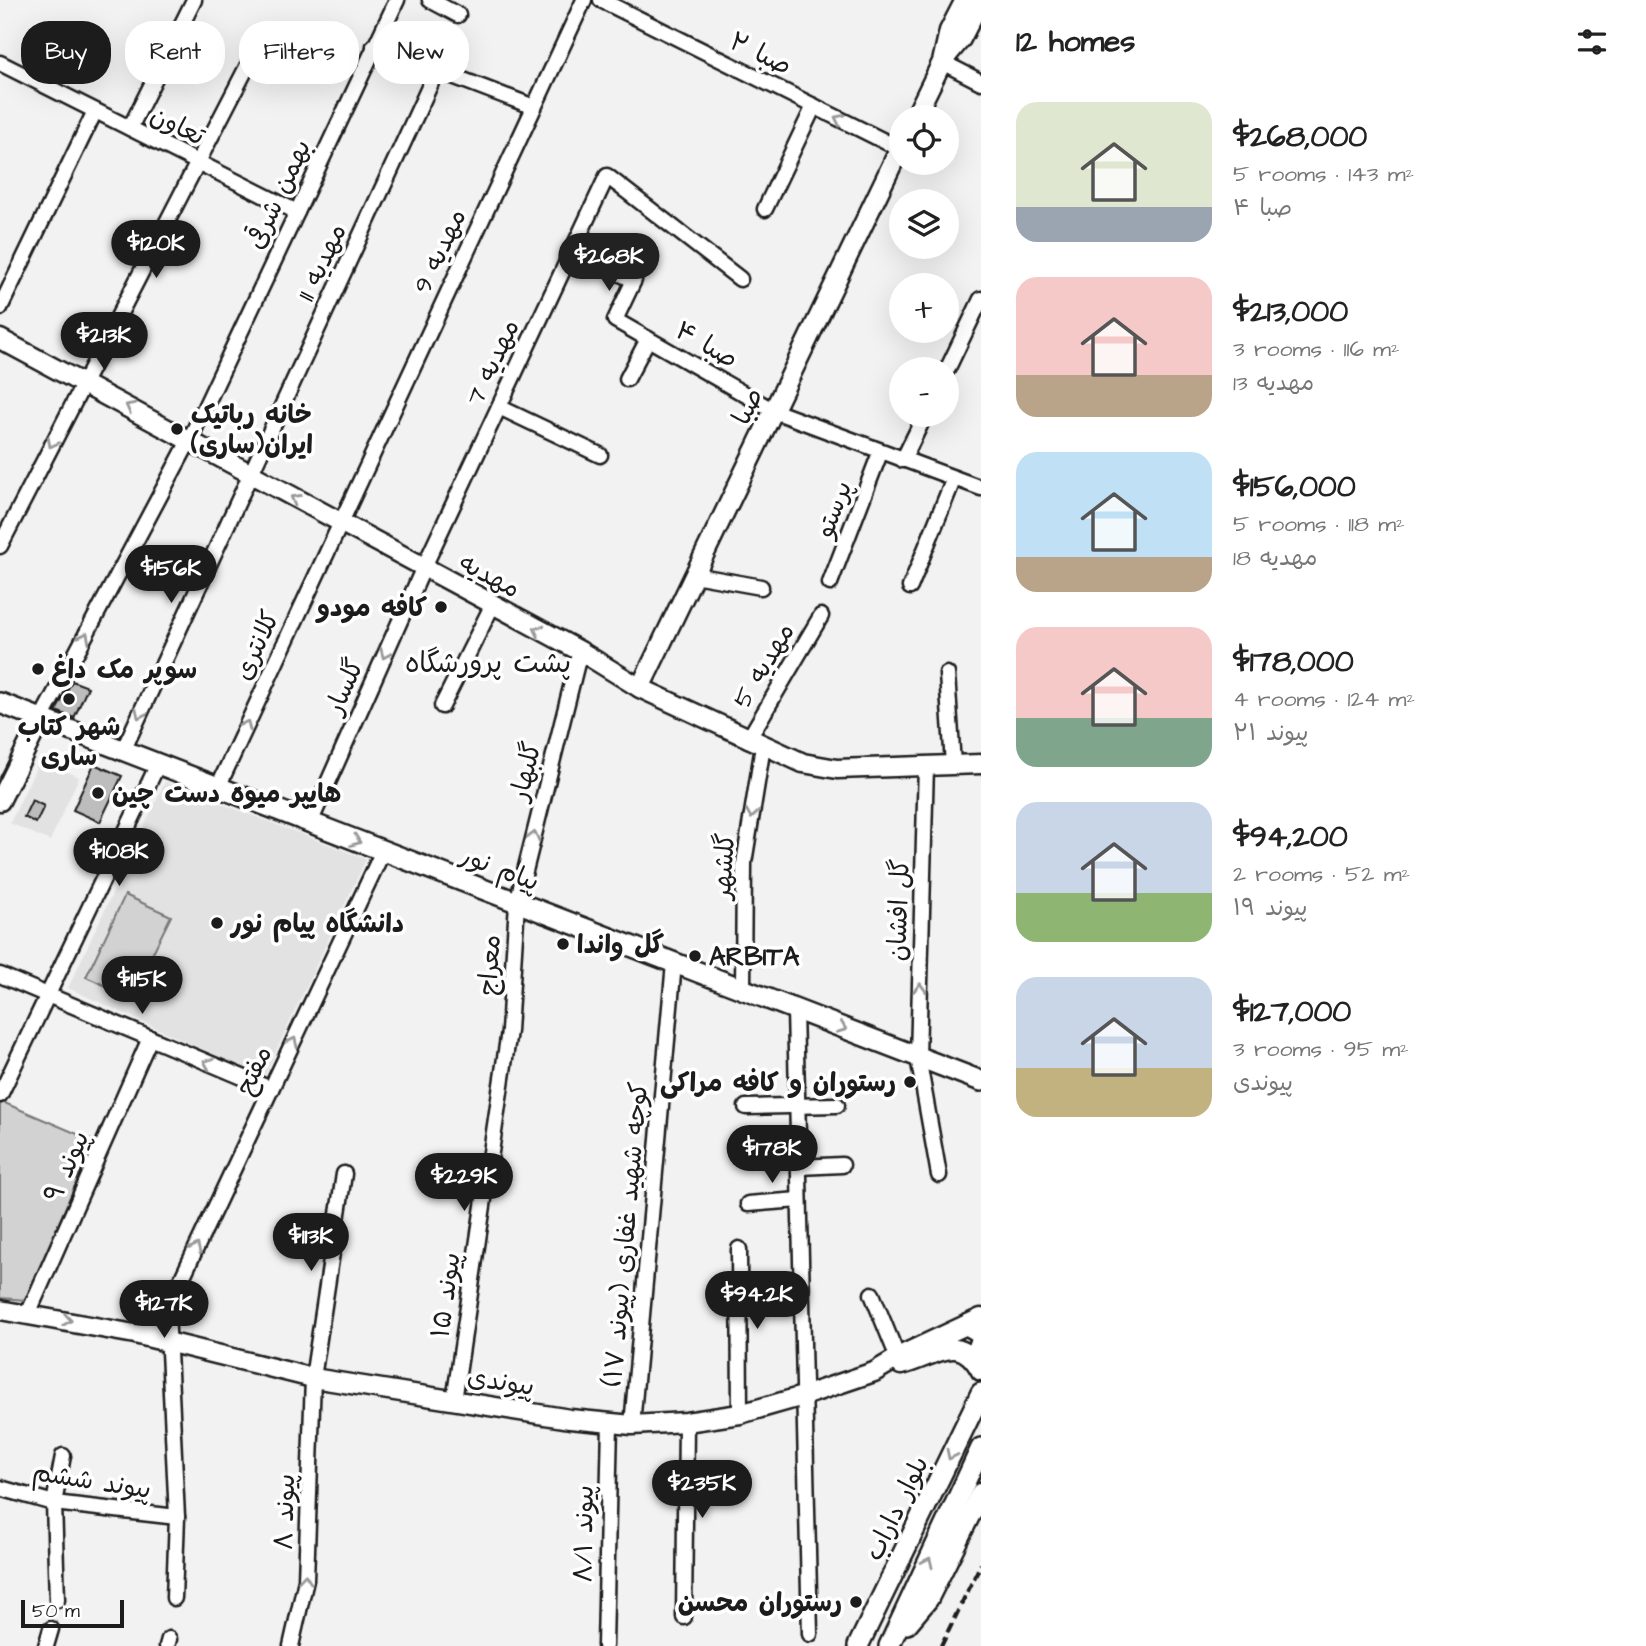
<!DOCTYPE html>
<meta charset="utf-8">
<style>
body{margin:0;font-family:"Architects Daughter","Playpen Sans Arabic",sans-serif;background:#f2f2f2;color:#222;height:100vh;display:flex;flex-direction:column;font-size:26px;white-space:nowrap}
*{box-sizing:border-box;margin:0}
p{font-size:23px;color:#767676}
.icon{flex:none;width:38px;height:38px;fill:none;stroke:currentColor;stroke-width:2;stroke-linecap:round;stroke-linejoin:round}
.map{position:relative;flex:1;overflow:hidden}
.side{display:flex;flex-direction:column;background:#fff;width:665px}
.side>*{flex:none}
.banner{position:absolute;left:21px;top:21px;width:665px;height:63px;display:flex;gap:14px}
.controls{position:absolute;left:889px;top:105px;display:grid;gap:14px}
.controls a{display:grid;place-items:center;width:70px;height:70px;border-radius:50%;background:#fff;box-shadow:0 7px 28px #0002;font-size:35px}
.scale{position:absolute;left:21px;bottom:18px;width:103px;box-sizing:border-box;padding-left:7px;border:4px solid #1c1c1c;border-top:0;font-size:19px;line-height:24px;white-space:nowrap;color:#1c1c1c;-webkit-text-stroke:5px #fff;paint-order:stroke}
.price{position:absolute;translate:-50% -60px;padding:0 16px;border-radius:24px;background:#1c1c1c;color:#fff;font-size:23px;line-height:46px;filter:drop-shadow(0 2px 4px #0008)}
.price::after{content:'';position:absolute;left:50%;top:42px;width:21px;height:16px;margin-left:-10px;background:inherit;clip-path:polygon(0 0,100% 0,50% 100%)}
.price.active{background:#222;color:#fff}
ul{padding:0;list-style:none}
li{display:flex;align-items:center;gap:21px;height:175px;padding:0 35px}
li span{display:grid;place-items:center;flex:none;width:196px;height:140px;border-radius:21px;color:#555}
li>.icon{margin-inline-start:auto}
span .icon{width:84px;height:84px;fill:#fffc;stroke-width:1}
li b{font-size:30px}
h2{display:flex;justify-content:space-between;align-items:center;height:84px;padding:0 35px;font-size:30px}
.chip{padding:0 24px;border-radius:28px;background:#fff;box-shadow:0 7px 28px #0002;font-size:24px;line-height:63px}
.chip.active{background:#1c1c1c;color:#fff}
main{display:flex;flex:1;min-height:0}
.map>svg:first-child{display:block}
</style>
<main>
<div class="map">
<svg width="981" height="1646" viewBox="0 0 981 1646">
<rect width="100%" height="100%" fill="#f2f2f2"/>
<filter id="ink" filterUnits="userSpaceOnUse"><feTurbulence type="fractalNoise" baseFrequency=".0143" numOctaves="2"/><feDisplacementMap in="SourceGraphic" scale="14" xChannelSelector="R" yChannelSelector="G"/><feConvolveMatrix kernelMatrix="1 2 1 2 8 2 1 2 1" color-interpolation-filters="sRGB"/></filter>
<g filter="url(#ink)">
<!-- built -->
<g fill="#e2e2e2">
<path d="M40,759l39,18 -29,64 -40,-18z"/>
<path d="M165,782l201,77 -102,218 -196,-89z"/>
</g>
<!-- green -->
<g fill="#d2d2d2" stroke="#777" stroke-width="2">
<path d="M125,895l46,21 -40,81 -45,-20z"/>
<path d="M0,1101l94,40 -68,159 -26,-2z"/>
</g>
<!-- building -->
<g fill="#bdbdbd" stroke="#1c1c1c" stroke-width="2">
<path d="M72,681l16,6 -14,31 -18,-7z"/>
<path d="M94,764l28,12 -22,46 -27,-12z"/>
<path d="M32,800l12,6 -8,17 -12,-6z"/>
</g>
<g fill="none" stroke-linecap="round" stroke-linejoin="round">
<!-- minor casing -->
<g stroke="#1c1c1c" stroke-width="19">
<g id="minor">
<path d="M430,0l28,15"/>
<path d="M601,0l299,149"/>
<path d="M374,46l160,61"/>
<path d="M942,62l39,20"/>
<path d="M0,63l297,149"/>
<path d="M130,128l64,-128"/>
<path d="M765,209l49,-103"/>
<path d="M570,251l64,29 -19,40 159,91 207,77"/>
<path d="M0,308l95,-197"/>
<path d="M947,370l34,-71"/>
<path d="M627,379l21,-40"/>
<path d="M499,407l101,48"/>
<path d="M903,460l22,-45"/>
<path d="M0,546l250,-485"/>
<path d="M694,575l67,12"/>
<path d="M830,583l50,-130"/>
<path d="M910,587l44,-109"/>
<path d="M947,674l6,91"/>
<path d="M442,706l50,-100"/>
<path d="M41,719l149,-280 207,-439"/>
<path d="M748,740l73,-124"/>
<path d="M123,751l313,-679"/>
<path d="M926,765l-8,292 21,118"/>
<path d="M218,787l366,-787"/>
<path d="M310,823l113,-254 184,-393 133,103"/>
<path d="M0,975l271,114"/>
<path d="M743,989l1,-126 19,-117"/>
<path d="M795,1010l15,624"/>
<path d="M0,1095l158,-331"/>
<path d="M746,1107l91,-2"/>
<path d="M746,1155l53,-1"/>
<path d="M799,1167l43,-2"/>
<path d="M748,1204l51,-4"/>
<path d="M739,1249l1,165"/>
<path d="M872,1294l26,64"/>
<path d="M167,1310l10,207 -3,81"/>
<path d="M28,1314l122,-276"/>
<path d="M135,1334l19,-8 13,-16 216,-459"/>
<path d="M454,1401l55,-370 8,-128 63,-252"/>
<path d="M632,1425l42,-462"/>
<path d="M0,1488l54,15 123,14"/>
<path d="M57,1600l-3,-97 9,-47"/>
<path d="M684,1617l2,-195"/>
<path d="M46,1646l5,-17"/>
<path d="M167,1646l2,-7"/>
<path d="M291,1646l15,-66 7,-202 31,-204"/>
<path d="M605,1646l5,-223"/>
</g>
</g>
<!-- tertiary casing -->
<g stroke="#1c1c1c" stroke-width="23">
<g id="tertiary">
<path d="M946,57l15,-18 20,-39"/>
<path d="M915,117l27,-55 7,-31 16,-31"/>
<path d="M0,339l580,312 60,37 163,75 34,6 144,-5"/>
<path d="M640,688l261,-542"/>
<path d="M0,801l41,-82"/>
<path d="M0,1310l135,24 178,44 257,41 62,6 54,-3 54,-8 63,-18 71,-24 32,-19 75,-35"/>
<path d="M966,1325l12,7 3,7 -7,19"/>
<path d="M901,1365c34,-8 58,-35 80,6"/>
</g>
</g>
<!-- secondary casing -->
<g stroke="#1c1c1c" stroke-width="24">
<g id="secondary">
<path d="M0,703l981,378"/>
<path d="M907,1624l21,-25 53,-106"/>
<path d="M858,1646l123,-253"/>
<path d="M889,1646l92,-198"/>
</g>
</g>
<!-- minor -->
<use href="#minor" stroke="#fff" stroke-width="14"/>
<!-- tertiary -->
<use href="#tertiary" stroke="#fff" stroke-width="18"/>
<!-- secondary -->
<use href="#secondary" stroke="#fff" stroke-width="19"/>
<!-- rail -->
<path stroke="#1c1c1c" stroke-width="4.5" stroke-dasharray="10 5" stroke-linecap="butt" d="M941,1646l40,-82"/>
</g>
<!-- one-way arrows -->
<defs><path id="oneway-chevron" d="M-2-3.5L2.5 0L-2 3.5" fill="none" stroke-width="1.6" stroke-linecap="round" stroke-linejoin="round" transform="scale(1.75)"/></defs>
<g stroke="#999">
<use href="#oneway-chevron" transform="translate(839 119) rotate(-154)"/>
<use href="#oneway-chevron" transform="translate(130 407) rotate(-152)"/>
<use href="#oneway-chevron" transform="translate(52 443) rotate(117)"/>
<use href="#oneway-chevron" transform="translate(295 499) rotate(-150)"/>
<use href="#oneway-chevron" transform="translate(538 630) rotate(-153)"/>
<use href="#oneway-chevron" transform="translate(85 637) rotate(-62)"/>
<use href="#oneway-chevron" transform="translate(385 654) rotate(114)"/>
<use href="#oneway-chevron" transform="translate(140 714) rotate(115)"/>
<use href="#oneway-chevron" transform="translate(246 725) rotate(-65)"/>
<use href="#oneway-chevron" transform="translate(752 814) rotate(99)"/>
<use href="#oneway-chevron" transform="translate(534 836) rotate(-76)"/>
<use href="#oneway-chevron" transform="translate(356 841) rotate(21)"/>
<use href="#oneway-chevron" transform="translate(920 988) rotate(-88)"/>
<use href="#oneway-chevron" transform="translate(842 1028) rotate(21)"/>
<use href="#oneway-chevron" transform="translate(293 1042) rotate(-65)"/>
<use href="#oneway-chevron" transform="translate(208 1063) rotate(-157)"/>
<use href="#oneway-chevron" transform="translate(196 1248) rotate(-65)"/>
<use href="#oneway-chevron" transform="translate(67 1320) rotate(9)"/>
<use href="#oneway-chevron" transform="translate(951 1455) rotate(116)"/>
<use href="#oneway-chevron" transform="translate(928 1562) rotate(-65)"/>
<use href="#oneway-chevron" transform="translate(305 1579) rotate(-84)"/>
</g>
</g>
<!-- markers -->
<g fill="#1c1c1c" stroke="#fff" stroke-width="2.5">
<circle cx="177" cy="429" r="7"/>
<circle cx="441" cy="607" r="7"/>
<circle cx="38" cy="669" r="7"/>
<circle cx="69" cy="699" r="7"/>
<circle cx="98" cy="793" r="7"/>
<circle cx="217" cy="923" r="7"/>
<circle cx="563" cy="944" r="7"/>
<circle cx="695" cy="956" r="7"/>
<circle cx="910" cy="1082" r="7"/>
<circle cx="856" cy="1602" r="7"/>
</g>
<g text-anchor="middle" stroke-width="7" stroke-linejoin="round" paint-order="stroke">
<!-- street labels -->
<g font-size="26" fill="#1c1c1c" stroke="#fff">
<text transform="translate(761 53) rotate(26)" y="9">صبا ۲</text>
<text transform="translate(178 125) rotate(26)" y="9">تعاون</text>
<text transform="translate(278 194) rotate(-65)" y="9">بهمن شرقی</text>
<text transform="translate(439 251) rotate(-65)" y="9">مهدیه 9</text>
<text transform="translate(321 262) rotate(-65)" y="9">مهدیه 11</text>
<text transform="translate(707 344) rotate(30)" y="9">صبا ۴</text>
<text transform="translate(492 362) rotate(-65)" y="9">مهدیه 7</text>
<text transform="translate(747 406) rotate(-64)" y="9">صبا</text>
<text transform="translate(833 509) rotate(-69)" y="9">پرستو</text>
<text transform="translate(490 575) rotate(28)" y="9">مهدیه</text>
<text transform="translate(256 645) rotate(-65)" y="9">کلانتری</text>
<text transform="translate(763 665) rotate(-59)" y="9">مهدیه 5</text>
<text transform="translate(344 686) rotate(-66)" y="9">گلسار</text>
<text transform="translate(525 771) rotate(-76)" y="9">گلبهار</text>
<text transform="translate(723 866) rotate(-86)" y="9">گلشهر</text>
<text transform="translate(500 868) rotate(21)" y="9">پیام نور</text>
<text transform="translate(898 910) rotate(-88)" y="9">گل افشان</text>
<text transform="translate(489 965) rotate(-86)" y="9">معراج</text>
<text transform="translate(253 1070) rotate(-65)" y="9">مفتح</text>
<text transform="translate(66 1166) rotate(-66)" y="9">پیوند ۹</text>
<text transform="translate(625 1234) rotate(-85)" y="9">کوچه شهید غفاری (پیوند ۱۷)</text>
<text transform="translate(445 1295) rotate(-82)" y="9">پیوند ۱۵</text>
<text transform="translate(501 1381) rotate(9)" y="9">پیوندی</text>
<text transform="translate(92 1480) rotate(9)" y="9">پیوند ششم</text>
<text transform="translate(896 1508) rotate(-64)" y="9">بلوار داراب</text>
<text transform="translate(284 1512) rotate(-88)" y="9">پیوند ۸</text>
<text transform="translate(583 1534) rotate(-89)" y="9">پیوند ۸/۱</text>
</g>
<!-- poi labels -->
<g font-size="26" font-weight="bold" fill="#1c1c1c" stroke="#fff" text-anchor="start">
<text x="191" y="423">خانه رباتیک<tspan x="191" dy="30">ایران(ساری)</tspan></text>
<text x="427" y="616" text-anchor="end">کافه مودو</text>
<text x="52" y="678">سوپر مک داغ</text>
<text x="69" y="735" text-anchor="middle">شهر کتاب<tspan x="69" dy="30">ساری</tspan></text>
<text x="112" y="802">هایپر میوه دست چین</text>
<text x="231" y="932">دانشگاه پیام نور</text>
<text x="577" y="953">گل واندا</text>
<text x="709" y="965">ARBITA</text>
<text x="896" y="1091" text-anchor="end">رستوران و کافه مراکی</text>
<text x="842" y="1611" text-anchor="end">رستوران محسن</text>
</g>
<!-- neighbourhood labels -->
<g font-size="28" fill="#1c1c1c" stroke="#fff">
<text x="488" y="672">پشت پرورشگاه</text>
</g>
</g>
</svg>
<div class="controls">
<a><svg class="icon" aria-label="locate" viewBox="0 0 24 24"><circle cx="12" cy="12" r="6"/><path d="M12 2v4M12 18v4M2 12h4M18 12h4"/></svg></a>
<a><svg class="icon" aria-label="layers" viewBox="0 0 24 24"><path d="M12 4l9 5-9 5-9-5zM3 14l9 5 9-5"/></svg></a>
<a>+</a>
<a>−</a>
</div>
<div class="scale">50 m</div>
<b class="price" style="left:156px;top:280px">$120K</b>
<b class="price active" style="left:609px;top:293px">$268K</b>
<b class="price" style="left:104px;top:372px">$213K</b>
<b class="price" style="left:171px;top:605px">$156K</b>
<b class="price" style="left:119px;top:888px">$108K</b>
<b class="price" style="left:142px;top:1016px">$115K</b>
<b class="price" style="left:772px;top:1185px">$178K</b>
<b class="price" style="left:464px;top:1213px">$229K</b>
<b class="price" style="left:311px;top:1273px">$113K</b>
<b class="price" style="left:757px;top:1331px">$94.2K</b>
<b class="price" style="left:164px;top:1340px">$127K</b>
<b class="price" style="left:702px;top:1520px">$235K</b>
<div class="banner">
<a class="chip active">Buy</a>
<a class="chip">Rent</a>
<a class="chip">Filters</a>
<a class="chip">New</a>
</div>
</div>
<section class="side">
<h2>12 homes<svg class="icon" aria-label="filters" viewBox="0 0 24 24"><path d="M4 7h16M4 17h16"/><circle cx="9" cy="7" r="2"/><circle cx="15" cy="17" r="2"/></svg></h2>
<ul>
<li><span style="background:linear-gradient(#dfe7d0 75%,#9aa5b1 0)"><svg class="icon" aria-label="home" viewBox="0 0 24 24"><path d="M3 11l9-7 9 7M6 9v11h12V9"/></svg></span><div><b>$268,000</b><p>5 rooms · 143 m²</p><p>صبا ۴</p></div></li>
<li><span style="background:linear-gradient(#f6c9c9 70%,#b9a48a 0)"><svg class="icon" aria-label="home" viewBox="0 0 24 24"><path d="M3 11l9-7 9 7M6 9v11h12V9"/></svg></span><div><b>$213,000</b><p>3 rooms · 116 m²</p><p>مهدیه 13</p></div></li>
<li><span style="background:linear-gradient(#bfe0f5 75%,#b9a48a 0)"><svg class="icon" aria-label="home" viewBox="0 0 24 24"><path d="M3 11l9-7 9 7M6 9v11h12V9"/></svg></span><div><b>$156,000</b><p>5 rooms · 118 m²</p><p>مهدیه 18</p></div></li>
<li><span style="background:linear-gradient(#f6c9c9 65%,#7fa58c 0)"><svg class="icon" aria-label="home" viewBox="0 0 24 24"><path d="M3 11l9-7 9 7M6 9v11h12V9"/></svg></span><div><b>$178,000</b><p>4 rooms · 124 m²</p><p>پیوند ۲۱</p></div></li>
<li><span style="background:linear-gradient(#c9d6e8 65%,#8fb573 0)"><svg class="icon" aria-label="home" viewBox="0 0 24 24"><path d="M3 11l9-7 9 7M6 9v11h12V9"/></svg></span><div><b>$94,200</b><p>2 rooms · 52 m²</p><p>پیوند ۱۹</p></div></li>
<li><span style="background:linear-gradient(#c9d6e8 65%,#c2b280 0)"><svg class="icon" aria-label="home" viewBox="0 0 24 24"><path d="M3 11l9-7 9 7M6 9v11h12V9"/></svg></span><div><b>$127,000</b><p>3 rooms · 95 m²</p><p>پیوندی</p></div></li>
</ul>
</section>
</main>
